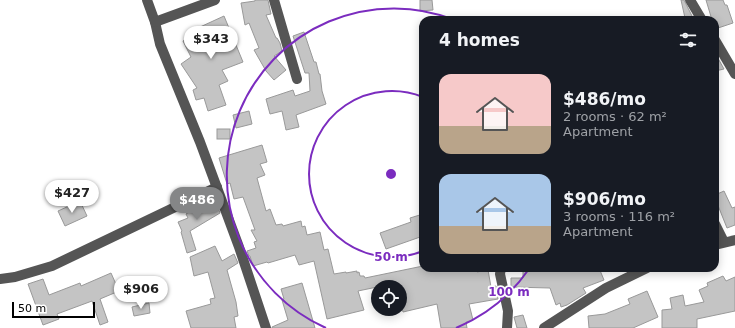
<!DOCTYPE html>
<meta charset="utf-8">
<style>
body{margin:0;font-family:"DejaVu Sans",sans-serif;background:#242831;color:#f1f3f6;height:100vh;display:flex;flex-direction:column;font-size:15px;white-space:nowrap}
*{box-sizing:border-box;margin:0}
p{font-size:13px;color:#9ea1a6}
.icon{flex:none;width:22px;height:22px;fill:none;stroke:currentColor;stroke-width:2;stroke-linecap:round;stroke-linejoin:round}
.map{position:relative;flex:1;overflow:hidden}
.panel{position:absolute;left:419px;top:16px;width:300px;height:256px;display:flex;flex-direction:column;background:#171b24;border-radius:12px;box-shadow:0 2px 10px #0003}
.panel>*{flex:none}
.fabs{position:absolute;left:371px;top:280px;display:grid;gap:8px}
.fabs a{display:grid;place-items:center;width:36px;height:36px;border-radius:50%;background:#171b24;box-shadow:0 2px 10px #0003;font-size:20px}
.scale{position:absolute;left:12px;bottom:10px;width:83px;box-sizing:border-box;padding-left:4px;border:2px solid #000;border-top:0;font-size:11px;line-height:14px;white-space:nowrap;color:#000;-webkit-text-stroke:3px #fff;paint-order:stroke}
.price{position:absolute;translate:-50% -34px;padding:0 9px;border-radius:14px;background:#fff;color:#222;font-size:13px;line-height:26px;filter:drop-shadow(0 1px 2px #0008)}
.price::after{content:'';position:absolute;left:50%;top:24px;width:12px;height:9px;margin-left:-6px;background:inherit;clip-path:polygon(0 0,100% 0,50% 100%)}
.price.selected{background:#858687;color:#fff}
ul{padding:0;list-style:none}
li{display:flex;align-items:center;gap:12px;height:100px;padding:0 20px}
li span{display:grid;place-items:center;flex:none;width:112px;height:80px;border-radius:12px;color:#555}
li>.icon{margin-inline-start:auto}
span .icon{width:48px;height:48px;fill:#fffc;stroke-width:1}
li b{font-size:17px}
h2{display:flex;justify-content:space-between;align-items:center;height:48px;padding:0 20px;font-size:17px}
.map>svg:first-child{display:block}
</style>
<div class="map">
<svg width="735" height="328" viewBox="0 0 735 328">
<rect width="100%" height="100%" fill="#fff"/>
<!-- building -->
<g fill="#c4c4c4" stroke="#999">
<path d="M255,0h13l3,14 -5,1 10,23h1l3,5 2,8 -8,5 12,14 -12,10 -8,-9 -12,-21 5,-2 -10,-25 -4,2 -4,-22 14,-2z"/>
<path d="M420,0h12l1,10 -13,1z"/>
<path d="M681,0h3l10,20h-7v-3l-2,1z"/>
<path d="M706,0h17l2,5h2l6,18 -18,6v-9h-3z"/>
<path d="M224,16l19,46 -21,8 6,11 -9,4 7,20 -18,6 -4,-13 -8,2 -3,-10 4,-2 -16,-24 10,-7 -8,-16 6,-3 -2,-5z"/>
<path d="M304,32l10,30h2l3,12h1l2,17 4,13 -30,11 3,12 -13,3 -4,-19 -12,3 -4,-15 27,-9 2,6 15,-5 -1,-18h-4l-12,-37z"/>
<path d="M715,53l9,16 -9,2z"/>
<path d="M249,111l3,13 -16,4 -3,-13z"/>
<rect x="217" y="129" width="13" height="10"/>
<path d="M262,145l5,17 -7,2 5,11 -8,3 9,33 4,-2 6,16 6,-1 1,2 18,-5 1,6 3,-1 2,9 13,-3 4,18 4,-1 6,25 12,-2v1l11,-2v2l2,-1 1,4h4l1,2 58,-12v2h54v4l11,-2 3,17 5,-1 2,13 -29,5 4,16 -7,2 1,6h-26l-4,-24 -34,8 -3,-13v-12h-23l-19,4 6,19 -37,9 -13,-58 -15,4 -4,-10 -27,8 -1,-1 -14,4 -3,-10h-1l-2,-5 9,-3 -2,-6 3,-1 -6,-11h4l-12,-33 -9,2 -4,-16 -3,1 -8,-26z"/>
<path d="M724,191l8,17 3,-1v18l-8,3 -12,-30v-3z"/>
<path d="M214,197l6,16 -30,18 6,19 -9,3 -6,-21 1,-1 -4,-9 10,-4 -2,-4z"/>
<path d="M80,201l7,15 -22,10 -7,-15z"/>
<path d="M423,214v22l-37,13 -6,-16 31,-11 -1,-4z"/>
<path d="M215,246l7,15 12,-7 4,9 -11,7 9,32 2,14 -4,1 2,11h-45l-5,-17 25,-7 -1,-5 5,-1 -7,-26 -14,4 -4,-19z"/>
<path d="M523,268h76l5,12 -21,8 3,5 -19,12 -6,2 -1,-4 -4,2 -6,-17 -39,-1v-9h12z"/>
<path d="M111,273l8,18 -19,8 8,23 -8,3 -8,-24 -35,13 2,5 -16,6 -15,-41 15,-5 6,16 31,-12 1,3z"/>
<path d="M723,276l3,5 9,-4v34l-38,8v9h-35v-18l10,-1 -2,-11 13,-3 2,11 19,-4 -5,-12 9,-4 -1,-3z"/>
<path d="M302,283l13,45h-43v-1l16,-7 -6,-20 2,-1 -3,-10z"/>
<path d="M647,291l11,26 -25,11h-44l-1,-12 17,-2 25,-10 -2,-5z"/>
<path d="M149,303l1,10 -16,3 -2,-9z"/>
<path d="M523,315l4,13h-10l-3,-11z"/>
</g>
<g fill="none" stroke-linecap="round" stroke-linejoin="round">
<!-- minor -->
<g stroke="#555" stroke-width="10">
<path d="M147,0l8,22 5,22 40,98 39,105 27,81"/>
<path d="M274,0l23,79"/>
<path d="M690,0l12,20"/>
<path d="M155,22l60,-22"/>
<path d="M715,40l20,34"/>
<path d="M715,224l9,18"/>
<path d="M715,245l20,-5"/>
<path d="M501,268l-1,6 8,37 -1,17"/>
<path d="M0,279l15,-2 37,-11 165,-79"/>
<path d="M544,328l62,-40 41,-20"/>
</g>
</g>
<!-- distance rings -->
<g fill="none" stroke="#7b2cbf" stroke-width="2">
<path d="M423 251A83 83 0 1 1 423 97"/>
<path d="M529 269A167 167 0 0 1 456 328M326 328A167 167 0 0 1 455 20"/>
</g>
<circle cx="391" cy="174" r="6" fill="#7b2cbf" stroke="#fff" stroke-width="2"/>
<g font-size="12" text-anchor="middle" font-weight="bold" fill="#7b2cbf" stroke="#fff" stroke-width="3.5" stroke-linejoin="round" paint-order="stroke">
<text x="391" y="261">50 m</text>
<text x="509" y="296">100 m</text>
</g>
</svg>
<div class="fabs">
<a><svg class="icon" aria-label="locate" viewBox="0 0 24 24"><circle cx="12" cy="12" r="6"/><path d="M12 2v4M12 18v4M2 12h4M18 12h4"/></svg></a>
</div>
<div class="scale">50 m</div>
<b class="price" style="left:211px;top:60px">$343</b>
<b class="price" style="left:72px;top:214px">$427</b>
<b class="price selected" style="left:197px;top:221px">$486</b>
<b class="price" style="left:141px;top:310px">$906</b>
<section class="panel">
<h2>4 homes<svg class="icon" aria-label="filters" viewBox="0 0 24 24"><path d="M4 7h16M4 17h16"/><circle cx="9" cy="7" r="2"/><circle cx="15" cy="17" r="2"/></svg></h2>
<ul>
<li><span style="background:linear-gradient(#f6c9c9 65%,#b9a48a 0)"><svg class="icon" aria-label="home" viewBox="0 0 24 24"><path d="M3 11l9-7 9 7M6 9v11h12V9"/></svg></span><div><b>$486/mo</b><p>2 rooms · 62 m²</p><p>Apartment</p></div></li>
<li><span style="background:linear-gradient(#a9c7e8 65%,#b9a48a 0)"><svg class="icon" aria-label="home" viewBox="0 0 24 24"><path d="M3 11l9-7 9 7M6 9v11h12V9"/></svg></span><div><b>$906/mo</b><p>3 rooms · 116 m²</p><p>Apartment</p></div></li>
</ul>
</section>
</div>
